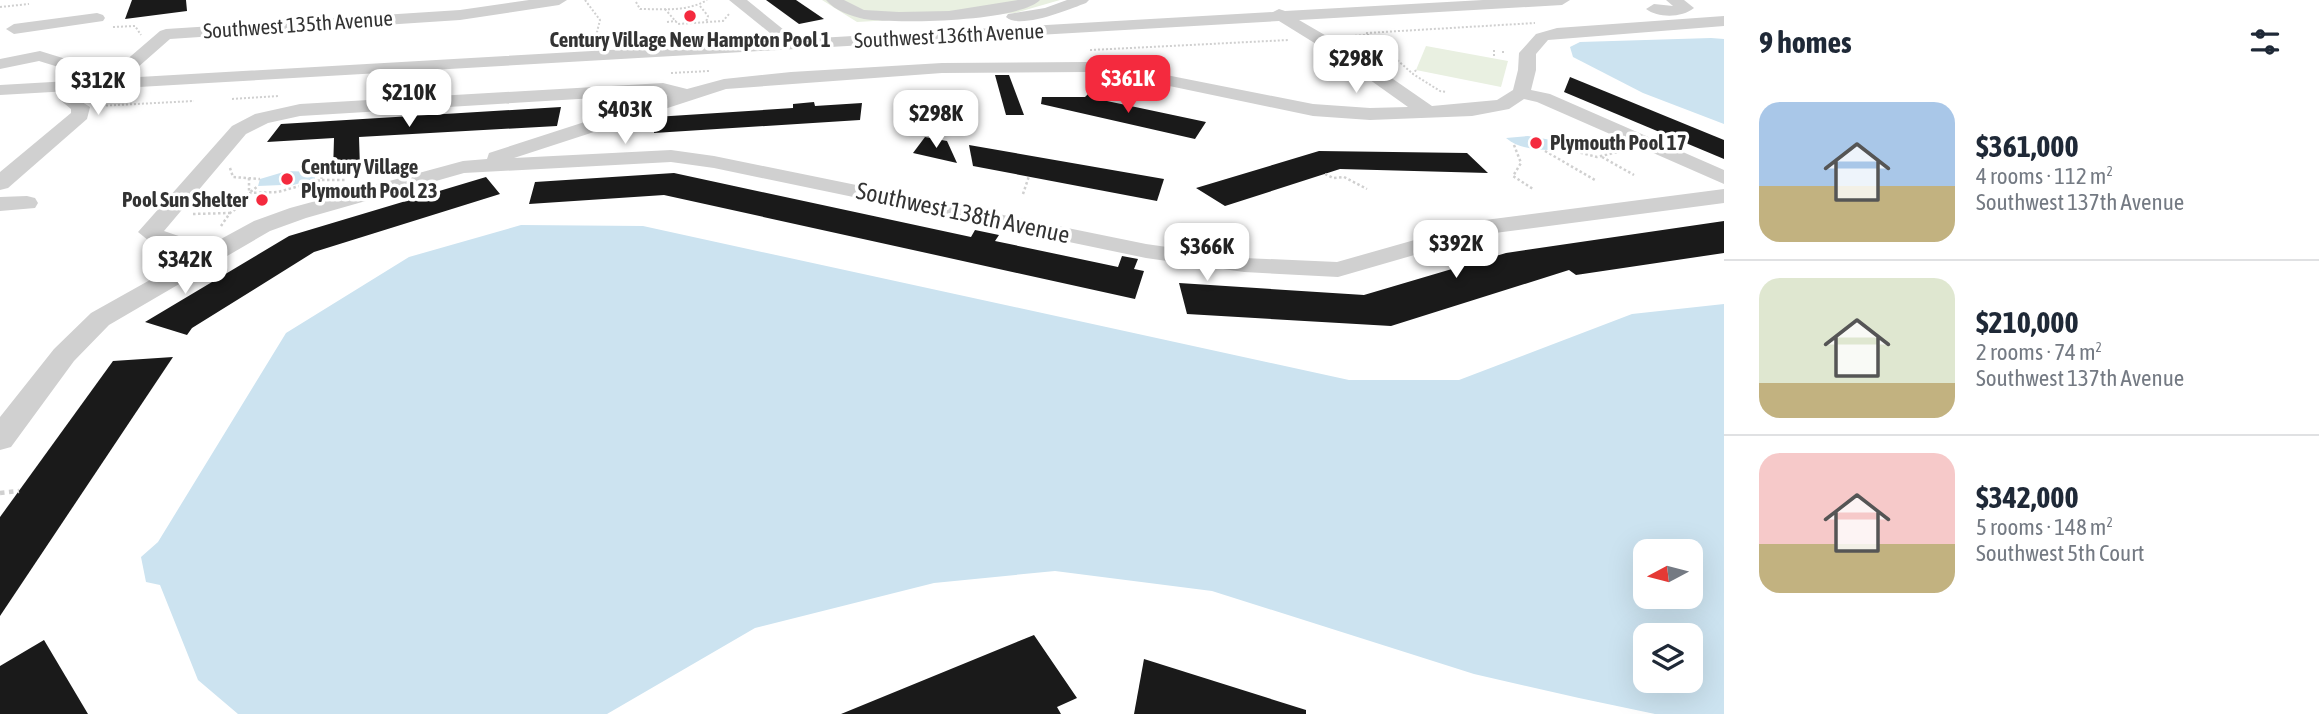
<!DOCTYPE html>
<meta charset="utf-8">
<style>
body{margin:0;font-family:"Asap Condensed",sans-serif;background:#f2f2f3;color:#1f2937;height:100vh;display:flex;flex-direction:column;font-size:26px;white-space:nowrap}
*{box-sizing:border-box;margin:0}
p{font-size:23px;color:#747a83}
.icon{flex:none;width:38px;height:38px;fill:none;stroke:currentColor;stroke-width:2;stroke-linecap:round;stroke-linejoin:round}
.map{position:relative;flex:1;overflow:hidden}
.details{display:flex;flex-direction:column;background:#fff;width:595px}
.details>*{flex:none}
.needle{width:46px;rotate:263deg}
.tools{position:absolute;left:1633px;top:539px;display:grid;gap:14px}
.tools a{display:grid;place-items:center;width:70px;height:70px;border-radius:14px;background:#fff;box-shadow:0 7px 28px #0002;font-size:35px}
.price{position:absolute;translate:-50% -60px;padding:0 16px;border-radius:14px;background:#fff;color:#222;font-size:23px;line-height:46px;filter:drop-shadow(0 2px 4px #0008)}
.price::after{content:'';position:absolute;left:50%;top:42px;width:21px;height:16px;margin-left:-10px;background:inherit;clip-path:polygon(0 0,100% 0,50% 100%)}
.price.on{background:#f42a3e;color:#fff}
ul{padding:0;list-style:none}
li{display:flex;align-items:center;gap:21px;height:175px;padding:0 35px}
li+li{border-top:2px solid #e0e1e3}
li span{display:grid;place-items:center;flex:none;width:196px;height:140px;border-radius:21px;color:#555}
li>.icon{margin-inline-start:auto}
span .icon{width:84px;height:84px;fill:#fffc;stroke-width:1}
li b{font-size:30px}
h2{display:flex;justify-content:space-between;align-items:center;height:84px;padding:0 35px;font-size:30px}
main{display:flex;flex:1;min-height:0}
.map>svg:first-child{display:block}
</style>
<main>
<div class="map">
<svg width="1724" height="714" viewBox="0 0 1724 714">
<rect width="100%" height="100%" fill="#fff"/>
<!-- green -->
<g fill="#e9f0e1">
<path d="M822,0h238l-45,13 -158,9z"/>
<path d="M1426,46l82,15 -7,26 -85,-17z"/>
</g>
<!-- water -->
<g fill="#cce3f0" fill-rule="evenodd">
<path d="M1711,38l13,1v85l-81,-31 -70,-36 -3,-10 10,-5z"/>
<path d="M1528,136l29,5 9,8c-19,2 -45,2 -60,-11z"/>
<path d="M287,171l28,1v7l-29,8 -4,-2 -24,1 2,-7z"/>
<path d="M521,225l122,1 706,154h110l173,-66 92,-10v410h-69l-76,-16 -105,-24 -262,-83 -157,-20 -121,12 -179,45 -148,86h-369l-40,-34 -38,-95 -14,-3 -5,-25 17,-15 128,-209 123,-76zM1645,551h45v46h-45zM1645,635h45v46h-45z"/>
</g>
<!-- building -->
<g fill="#1a1a1a">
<path d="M132,0h54l1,11 -62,8z"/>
<path d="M766,0h30l28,19 -25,5z"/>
<path d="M995,75h14l15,40h-18z"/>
<path d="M1570,77l154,63v19l-160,-67z"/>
<path d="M1088,94l21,4 -2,3 99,21 -11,17 -154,-35 1,-7h43z"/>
<path d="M814,102l1,4 47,-3 -2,17 -206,13 1,-16 138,-9v-4z"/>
<path d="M561,107l-4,19 -198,11 1,31 -27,4 1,-34 -67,4 14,-18z"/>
<path d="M925,137l22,4 10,22 -44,-10z"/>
<path d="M969,145l195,34 -7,22 -184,-35z"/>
<path d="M1319,151l148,2 21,20 -148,-4 -115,37 -29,-18z"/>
<path d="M674,173l297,64 4,-7 24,5 -4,6 123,26 4,-11 16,3 -4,10 10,2 -9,28 -471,-104 -135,9 6,-22z"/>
<path d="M486,177l14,17 -186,58 -122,76 -5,7 -42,-13 144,-86z"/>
<path d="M1724,221v32l-148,22 -7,-5 -178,56 -204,-12 -8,-31 185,12 142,-42z"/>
<path d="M173,357l-173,259v-99l113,-156z"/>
<path d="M1034,635l43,63 -20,9 4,7h-220z"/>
<path d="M44,640l44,74h-88v-48z"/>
<path d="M1144,659l162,51v4h-172z"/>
</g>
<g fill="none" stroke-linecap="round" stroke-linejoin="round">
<!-- path-far2 -->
<g stroke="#d0d0d0" stroke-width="2" stroke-dasharray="2 2" stroke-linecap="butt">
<path d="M585,0l15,20 -5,20"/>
<path d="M636,2l4,7c23,0 47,3 67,-9"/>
<path d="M700,6l8,10 -2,6"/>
<path d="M0,7l29,-3"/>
<path d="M665,9l13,15 45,-3 7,-8"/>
<path d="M667,22l9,-1"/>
<path d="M113,27l22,-1 6,9"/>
<path d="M1366,33l169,-10"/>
<path d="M1351,36l18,-1 44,39"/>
<path d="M1090,50l199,-10"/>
<path d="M1494,50v8"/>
<path d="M1503,51v3"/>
<path d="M1416,70l-3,4 27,17 7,1"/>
<path d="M671,73l38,-2"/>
<path d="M1099,96l5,-9"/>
<path d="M232,99l47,-3"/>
<path d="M98,106l96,-5"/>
</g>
<!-- path-far1 -->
<g stroke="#d0d0d0" stroke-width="2.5" stroke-dasharray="2.5 2.5" stroke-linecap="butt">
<path d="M1514,145l7,18 -8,13 20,13"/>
<path d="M1566,149l31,8 25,-6"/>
<path d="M1545,151l50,29"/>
<path d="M1575,151l-5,-9h7"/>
<path d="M1602,157l32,18"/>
<path d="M230,168l3,9 27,2"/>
<path d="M1325,174l8,4 11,-1 23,12"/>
<path d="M249,178v15l29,-1 43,-12 3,-13 10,-3"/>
<path d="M322,180h23"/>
<path d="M1023,194l6,-18"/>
<path d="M193,214l37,-1"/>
<path d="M221,226l9,-13 12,-8 -3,-4 19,-15"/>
</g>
<!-- path -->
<path stroke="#d0d0d0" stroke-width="4.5" stroke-dasharray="4.5 4.5" stroke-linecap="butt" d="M0,493l19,-2"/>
<!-- minor -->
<g fill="#d0d0d0" fill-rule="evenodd">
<path d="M529,0h38l-8,5 -99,15 -290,19 -33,29 -13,-1 -7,3 -52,-1 -26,-8 -39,8v-10l40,-8 26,8 58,3 36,-31 6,-2 294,-19z"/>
<path d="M729,0h18l37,30 -8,5 -6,-2z"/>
<path d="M826,0h18l20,10 35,2 50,-1 69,-11h22c-22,22 -144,24 -176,19 -13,-3 -29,-8 -38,-19z"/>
<path d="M1067,0h22l-3,3c-16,6 -66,27 -80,14l2,-3 37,-6z"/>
<path d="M1483,0h87l-8,5 -263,15 55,32 78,54 65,-6 16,-10 5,-20 1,-17 17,-19 21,-6 167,-12v10l-176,14 -12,14v16l-5,20 19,4 174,76v14l-187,-82 -13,-3 -15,10 -37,7 -102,4 -57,-4 -177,-37 -49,-7 -145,1 -216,16 -212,69 157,-8 43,6 432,88 98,14 93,4 148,-42 239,-31v14l-237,31 -149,43 -94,-5 -98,-14 -432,-90 -43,-6 -207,11 -158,45 -36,13 -161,94 -35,36 -63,86 -11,3v-33l54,-68 37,-36 100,-56 -37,-12 -16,-13 94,-106 23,-12 45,-10 363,-21 24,6 37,-10 67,-7 151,-9 145,-1 49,7 177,35 57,4 38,-1 -66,-47 -63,-39 -1279,74v-10l1273,-73 6,-3 6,2zM662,94l6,1 -179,58 -2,6 -24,2 -173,47 -36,13 -46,25 -44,-15 82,-97 22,-11 32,-7z"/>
<path d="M1666,0h18l10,8c-12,10 -36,10 -48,1l8,-5 19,2z"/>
<path d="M97,13l6,2 2,3 -2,3 -89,13 -8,-5 8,-5z"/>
<path d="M68,93l22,14 -3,12 -79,69 -8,2v-18l71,-59v-4l-12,-10z"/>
<path d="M27,196l8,2 3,5 -3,5 -35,3v-14z"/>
</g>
</g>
<!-- markers -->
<g fill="#f42a3e" stroke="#fff" stroke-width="2.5">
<circle cx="690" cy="16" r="7"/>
<circle cx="1536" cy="143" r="7"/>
<circle cx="287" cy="179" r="7"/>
<circle cx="262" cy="200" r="7"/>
</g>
<g text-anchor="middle" stroke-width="7" stroke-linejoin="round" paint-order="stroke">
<!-- far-street labels -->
<g font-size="21" fill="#333" stroke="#fff">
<text transform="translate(298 25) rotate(-4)" y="7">Southwest 135th Avenue</text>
<text transform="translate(949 36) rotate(-3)" y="7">Southwest 136th Avenue</text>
</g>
<!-- far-poi labels -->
<g font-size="21" font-weight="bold" fill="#333" stroke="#fff" text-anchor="start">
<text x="690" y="47" text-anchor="middle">Century Village New Hampton Pool 1</text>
<text x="1550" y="150">Plymouth Pool 17</text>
<text x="301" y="174">Century Village<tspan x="301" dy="24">Plymouth Pool 23</tspan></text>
<text x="248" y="207" text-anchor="end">Pool Sun Shelter</text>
</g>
<!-- street labels -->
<g font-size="24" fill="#333" stroke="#fff">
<text transform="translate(963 213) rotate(12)" y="8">Southwest 138th Avenue</text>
</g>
</g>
</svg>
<div class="tools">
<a><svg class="needle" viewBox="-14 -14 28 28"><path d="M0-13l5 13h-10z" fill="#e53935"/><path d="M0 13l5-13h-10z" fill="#747a83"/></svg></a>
<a><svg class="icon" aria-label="layers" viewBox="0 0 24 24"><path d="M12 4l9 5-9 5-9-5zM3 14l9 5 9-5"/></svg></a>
</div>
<b class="price" style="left:1356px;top:95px">$298K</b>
<b class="price on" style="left:1128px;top:115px">$361K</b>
<b class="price" style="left:98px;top:117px">$312K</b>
<b class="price" style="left:409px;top:129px">$210K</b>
<b class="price" style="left:625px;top:146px">$403K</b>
<b class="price" style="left:936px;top:150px">$298K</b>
<b class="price" style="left:1456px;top:280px">$392K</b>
<b class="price" style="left:1207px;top:283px">$366K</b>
<b class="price" style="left:185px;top:296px">$342K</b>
</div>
<section class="details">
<h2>9 homes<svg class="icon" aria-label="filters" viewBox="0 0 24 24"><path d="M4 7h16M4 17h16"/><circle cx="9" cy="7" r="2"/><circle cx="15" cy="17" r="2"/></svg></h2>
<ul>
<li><span style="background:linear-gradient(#a9c7e8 60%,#c2b280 0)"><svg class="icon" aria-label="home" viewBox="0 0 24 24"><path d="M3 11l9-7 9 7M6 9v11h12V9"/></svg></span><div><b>$361,000</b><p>4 rooms · 112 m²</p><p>Southwest 137th Avenue</p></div></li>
<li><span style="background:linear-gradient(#dfe7d0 75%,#c2b280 0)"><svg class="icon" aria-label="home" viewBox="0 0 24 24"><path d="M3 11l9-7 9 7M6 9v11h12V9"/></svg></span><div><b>$210,000</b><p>2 rooms · 74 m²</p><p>Southwest 137th Avenue</p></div></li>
<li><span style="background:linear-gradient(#f6c9c9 65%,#c2b280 0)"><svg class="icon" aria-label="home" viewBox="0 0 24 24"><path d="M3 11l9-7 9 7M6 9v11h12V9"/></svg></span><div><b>$342,000</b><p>5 rooms · 148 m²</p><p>Southwest 5th Court</p></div></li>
</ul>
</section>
</main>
